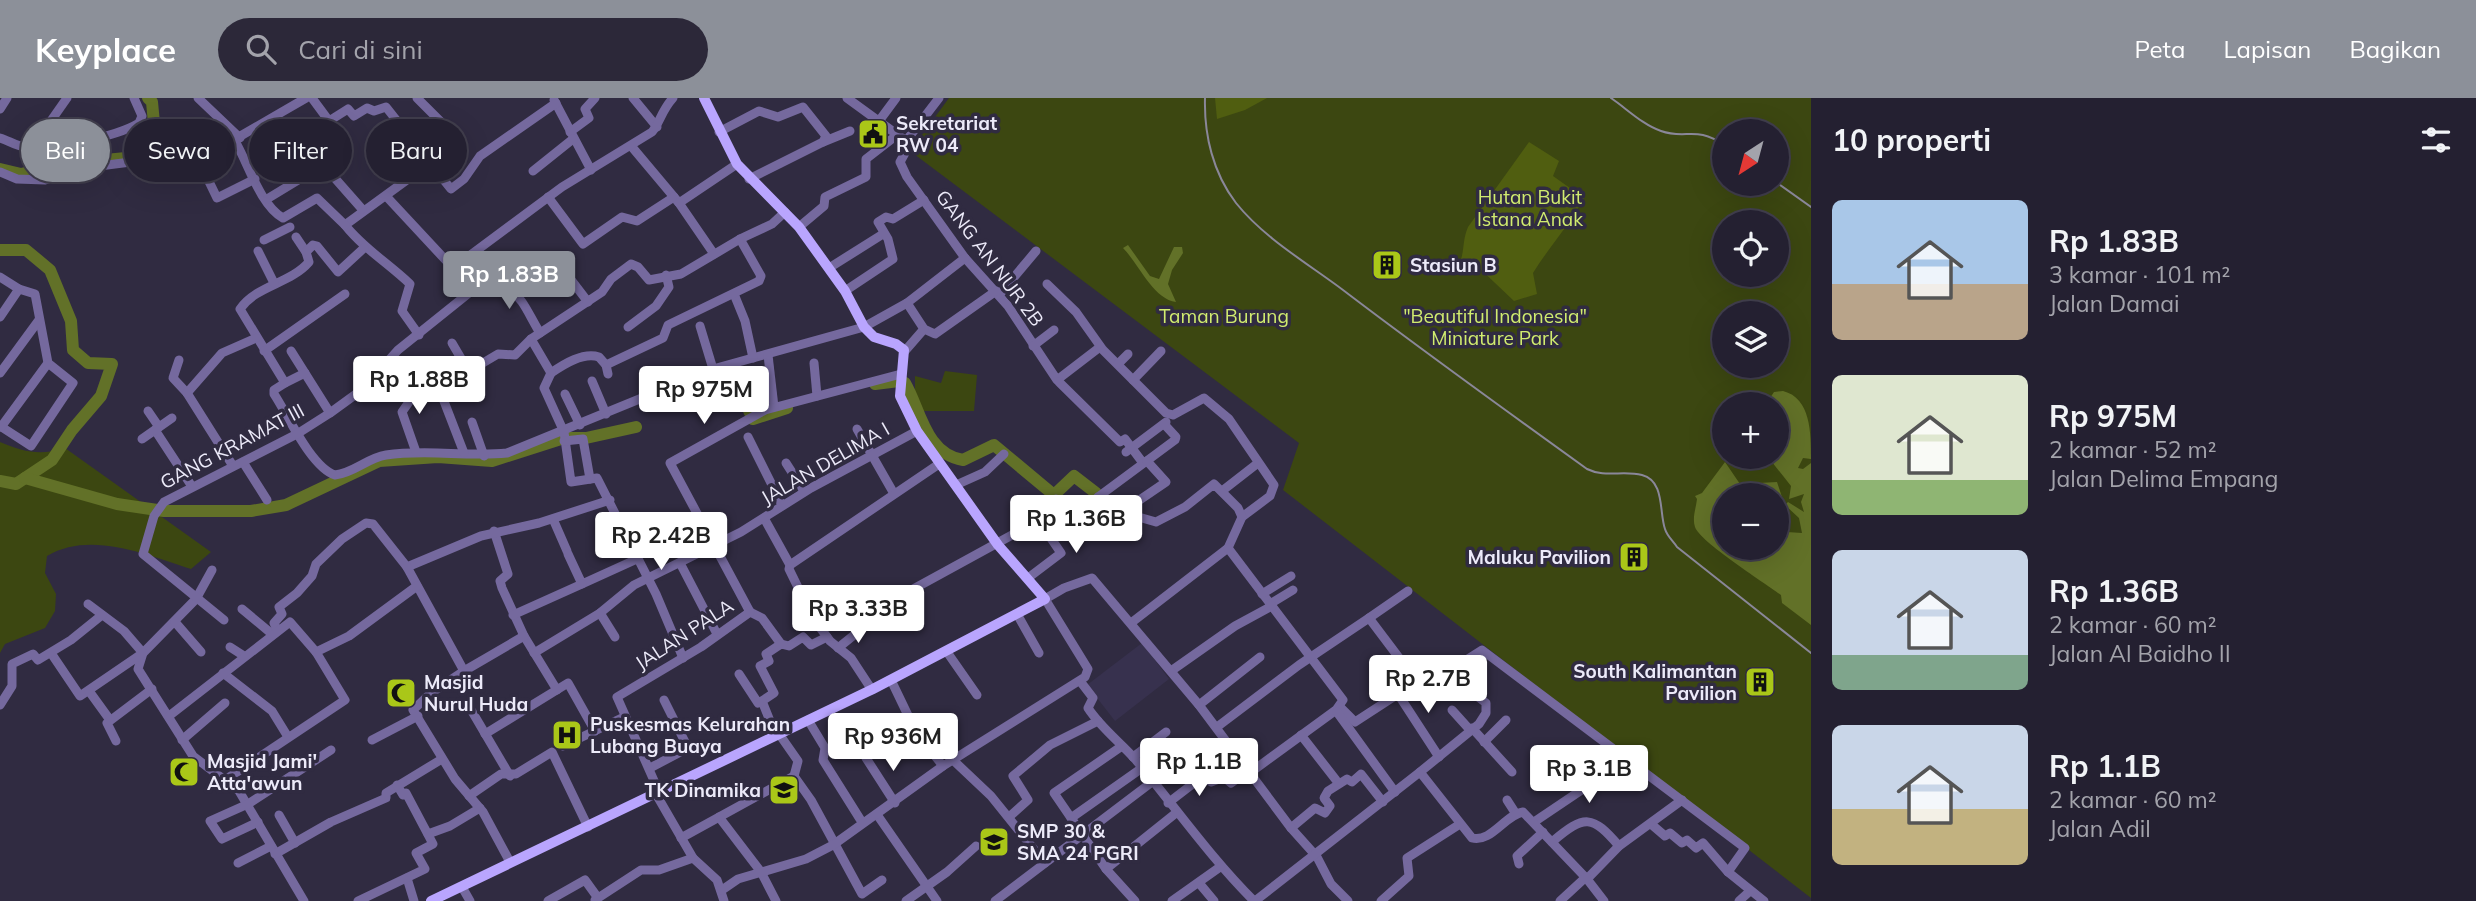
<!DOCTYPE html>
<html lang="id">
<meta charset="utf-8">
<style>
body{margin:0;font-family:Mulish,sans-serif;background:#2c2839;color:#f1f3f6;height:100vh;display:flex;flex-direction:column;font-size:26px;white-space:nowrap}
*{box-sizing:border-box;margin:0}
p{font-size:23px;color:#a3a3ab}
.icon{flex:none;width:38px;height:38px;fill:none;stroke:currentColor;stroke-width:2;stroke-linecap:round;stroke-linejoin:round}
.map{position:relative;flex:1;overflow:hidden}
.side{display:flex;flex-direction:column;background:#242031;width:665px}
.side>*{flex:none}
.guide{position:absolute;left:21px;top:21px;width:665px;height:63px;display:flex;gap:14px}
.needle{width:46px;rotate:216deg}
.controls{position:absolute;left:1712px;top:21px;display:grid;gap:14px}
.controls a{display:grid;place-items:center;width:77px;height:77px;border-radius:50%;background:#242031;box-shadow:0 7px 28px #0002,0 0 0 2px #413e4d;font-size:35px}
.price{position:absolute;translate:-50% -60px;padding:0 16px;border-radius:7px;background:#fff;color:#222;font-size:23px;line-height:46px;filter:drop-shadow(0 2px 4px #0008)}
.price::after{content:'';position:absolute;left:50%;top:42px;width:21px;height:16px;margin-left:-10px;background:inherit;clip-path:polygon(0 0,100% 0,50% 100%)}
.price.selected{background:#8c9099;color:#fff}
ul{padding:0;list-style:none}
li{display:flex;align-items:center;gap:21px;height:175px;padding:0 21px}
li span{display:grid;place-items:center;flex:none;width:196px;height:140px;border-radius:10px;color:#555}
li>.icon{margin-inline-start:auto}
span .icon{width:84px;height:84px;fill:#fffc;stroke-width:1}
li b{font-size:30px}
h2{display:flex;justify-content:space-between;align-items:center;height:84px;padding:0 21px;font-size:30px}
.pill{padding:0 24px;border-radius:32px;background:#242031;box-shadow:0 7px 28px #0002,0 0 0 2px #413e4d;font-size:24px;line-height:63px}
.pill.selected{background:#8c9099;color:#fff}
header{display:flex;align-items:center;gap:42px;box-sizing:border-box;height:98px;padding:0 35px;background:#8c9099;color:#fff}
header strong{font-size:33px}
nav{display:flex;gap:38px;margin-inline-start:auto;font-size:24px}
.search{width:490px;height:63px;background:#2c2839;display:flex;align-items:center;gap:18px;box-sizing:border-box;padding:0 24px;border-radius:38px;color:#a3a3ab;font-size:26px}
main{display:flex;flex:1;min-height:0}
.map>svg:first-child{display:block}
</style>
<header>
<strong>Keyplace</strong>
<div class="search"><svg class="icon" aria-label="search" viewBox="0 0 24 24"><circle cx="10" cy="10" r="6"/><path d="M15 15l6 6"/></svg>Cari di sini</div>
<nav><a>Peta</a><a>Lapisan</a><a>Bagikan</a></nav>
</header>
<main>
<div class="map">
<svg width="1811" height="803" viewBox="0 0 1811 803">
<rect width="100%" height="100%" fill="#302b41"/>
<!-- built -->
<path fill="#37314e" d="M1142,545l27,36 -54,42 -28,-36z"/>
<!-- green -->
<g fill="#3c4711" fill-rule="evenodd">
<path d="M949,0h862v800l-528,-408 16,-47 -389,-292zM1724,33h52v53h-52zM1724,124h52v53h-52zM1724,215h52v53h-52zM1724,306h52v53h-52zM1724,397h52v53h-52z"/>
<path d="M945,273l32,4 -3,36h-54l-5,-11v-24l26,7z"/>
<path d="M0,344c24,10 40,14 65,6l146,104 -20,17c-43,-14 -101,-39 -144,-13l-2,17 11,21 -1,17 -10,17 -40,16 -5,9z"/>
</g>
<!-- forest -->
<g fill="#505e10">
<path d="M1215,0h52l-22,12 -28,9z"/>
<path d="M1529,44l30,19 -6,15 31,22c-15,28 -35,49 -51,75l4,21 -23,7 -39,-37 -16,1c6,-14 3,-24 9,-38z"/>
</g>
<!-- water -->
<g fill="#627128">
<path d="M1128,147l22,31 9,3 15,-32h8l1,6 -11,17 -4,14 8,18c-23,-3 -37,-38 -53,-54z"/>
<path d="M1783,293c28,7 28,42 28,68l-8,-1 -5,10 5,1 8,-6v162l-29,-22 -1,-8c-16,-12 -81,-53 -86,-68 -3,-9 1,-19 2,-28l-2,-3 7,-3 23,-31 15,22 37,-2 5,15 -6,14v-16h-14l-9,-6 5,6h-34v53h52v-27l11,11 15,1 -3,-15 -14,-13 3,-3 16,10 -3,-10 3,-8 -15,5 2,-13 -23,-29h8v-33l6,-4 -6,-5v-11h-10l8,-12z"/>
</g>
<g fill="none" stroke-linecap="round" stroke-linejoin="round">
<!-- river -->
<g stroke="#627128" stroke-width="12">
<path d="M0,71l21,5 43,-10 62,-6 18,-11 10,-24 -2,-21 -4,-4"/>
<path d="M0,152h26l24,20 21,51 2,29 15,13 24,1 -11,32 -29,34 -20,30 -36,24 -16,-3"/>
<path d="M730,284l11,-3v15l12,25 34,-11"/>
<path d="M875,286l24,-3 6,2c15,25 20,71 58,77l31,-15 60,50 20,-19 22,17"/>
<path d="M25,380l92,26 47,7h87l35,-6 93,-44 59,-4 54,4 72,-23h22l50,-11"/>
</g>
<!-- minor -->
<g stroke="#75699e" stroke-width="9">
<path d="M198,0l42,40"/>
<path d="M312,0l17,23 19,-12 6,7 13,-8 7,3 12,-4 34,43"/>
<path d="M417,0l25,25 -22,27 10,13 -85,62c18,23 43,38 65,59l-8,27 17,24"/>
<path d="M633,0l24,29"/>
<path d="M847,0l59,43 33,-43"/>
<path d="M554,2l37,70"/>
<path d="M0,11l7,-11"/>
<path d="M329,23l-26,21 59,67"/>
<path d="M879,23l17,-23"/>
<path d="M570,34l19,-14 -4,-9 10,-11"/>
<path d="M719,34l40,-21 19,6 25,-10 23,29 -3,6 -74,37"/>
<path d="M0,40c8,2 17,9 26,9 29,1 88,-9 113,-24l3,-7 -8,-18"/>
<path d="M235,43c13,22 25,64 48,77l34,-20 28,27"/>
<path d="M906,43l-1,12 -5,9 7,15 58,81 43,48 49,74 43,-33"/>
<path d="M823,44l27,-11"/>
<path d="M34,47l33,-47"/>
<path d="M632,49l47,56 35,51"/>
<path d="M201,61v6l16,33 38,-19"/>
<path d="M430,65l21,26 13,-10 16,-23 76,-53"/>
<path d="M533,73l40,-32"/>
<path d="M0,74l17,7 28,1 39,-12 62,-8 22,-16 15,-1 8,16 8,1 107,-62"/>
<path d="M386,98l67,72 109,-81 90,-55c8,-10 10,-22 21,-34"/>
<path d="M548,99l35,47 39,-27 15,4 37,-24"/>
<path d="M267,101l56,-34"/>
<path d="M679,105l58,-39"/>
<path d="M799,129l25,-21 1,-9 41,-20v-18l31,-24"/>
<path d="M296,139l10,15"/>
<path d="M264,142l26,-13"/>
<path d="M364,150l-26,24 -21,-26 -4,-1 -7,7 3,10c-19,22 -52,23 -69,47l45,74 -11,7v4c14,21 37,73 61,81 19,-2 32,-17 51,-20 41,-6 80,2 121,-2l206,-84 151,-42 43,-24 58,-45"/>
<path d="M258,153l16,32"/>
<path d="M459,166l15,25"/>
<path d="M562,170l26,34"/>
<path d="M829,170l54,-34"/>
<path d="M0,179l19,12 16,5 13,69 25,20 -42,63 -31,-20"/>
<path d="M1047,186l29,28 27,38 63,63 7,2 31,-17 25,21 45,66 -4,11 -28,21 -14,31 -97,75"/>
<path d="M474,191c45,-9 46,11 66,44"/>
<path d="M845,193l48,-32 -5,-20 -10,-17 8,-5 7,2 31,-19"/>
<path d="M734,196l11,27 8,37"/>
<path d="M999,197l37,-44"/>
<path d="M907,205l17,26 11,5 61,-43"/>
<path d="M0,219l19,-28"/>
<path d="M700,228l13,43"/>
<path d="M628,229l28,-21 13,-19 -3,-12"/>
<path d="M531,241l20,34c13,-9 32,-21 48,-16l7,8"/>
<path d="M452,245l17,29"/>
<path d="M1033,248l21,-16"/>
<path d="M264,253l81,-57"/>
<path d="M291,253l39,62"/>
<path d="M904,254l20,-23"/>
<path d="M768,257l6,52"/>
<path d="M179,262l-6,18 14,15 46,73"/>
<path d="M814,265l3,33"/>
<path d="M1118,266l10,-10"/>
<path d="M383,267l15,22 6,3"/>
<path d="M0,275l39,-53"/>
<path d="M551,275l-7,15 20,44 7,50 26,-4 59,116 27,64"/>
<path d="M608,276l-2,-9 57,-27 5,-13 91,-44 2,-5 -21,-37"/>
<path d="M457,281l5,9"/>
<path d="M1133,282l28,-29"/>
<path d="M592,283l14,33"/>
<path d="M1059,284l61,60 5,-3 18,24"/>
<path d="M285,285l20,-10"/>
<path d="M439,291l59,-35 17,1 16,-16 71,-47 9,-13 20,-15 7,3 11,13 32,-6 59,-35 32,-15 13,-12"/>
<path d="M404,292l31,-12 29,75"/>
<path d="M404,292l5,12 -7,10 14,40"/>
<path d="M187,295l35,-40 34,-15"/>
<path d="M565,296l15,31"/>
<path d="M148,313l11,16"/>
<path d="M472,324l12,34"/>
<path d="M1,329l47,-64"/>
<path d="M857,331l36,63"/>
<path d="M155,332l36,55"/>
<path d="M748,339l34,68"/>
<path d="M142,341l30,-21"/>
<path d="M564,343l19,-2 7,40"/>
<path d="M1126,354l40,-30"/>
<path d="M243,364l24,38"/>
<path d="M786,365l18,28"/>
<path d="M956,387l29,-13 19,-18"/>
<path d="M1222,393l36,-28"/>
<path d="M1098,399l77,-57 1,-3 -12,-13"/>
<path d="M1122,414l44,-30 -19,-21"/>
<path d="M764,420l26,47 -1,4 24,49 17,23 21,17 21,32"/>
<path d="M553,421l14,32"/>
<path d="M494,433l14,43 -8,7 2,7 22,48 33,54"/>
<path d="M1228,450l115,152 -7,10 -85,62"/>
<path d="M568,456l14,30 55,-25"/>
<path d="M680,465l37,71"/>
<path d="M790,467l149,-101"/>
<path d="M407,469l74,-31 58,-13 71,-23"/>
<path d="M212,472l-16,29 -53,54 -5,16 55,87 46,35 65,110"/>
<path d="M1028,480l33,-25 -24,-35"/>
<path d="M1262,496l29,-18"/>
<path d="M1270,506l23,-14"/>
<path d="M242,511l30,25"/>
<path d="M750,514l12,6 19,26"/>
<path d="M600,515l15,24"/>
<path d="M1017,516l22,39"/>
<path d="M513,517l69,-31"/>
<path d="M1369,520l39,-27"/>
<path d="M816,521l21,-16"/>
<path d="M224,522l-81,-66 11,-38 10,-14 133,-68 33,-21 33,-24 35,-39 76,-61"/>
<path d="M175,524l26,30"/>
<path d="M277,532l-3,-7 8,-9 -3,-7 18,-14 15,-17 4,-12 26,-25 24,-16 7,1 34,43 57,104 -33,22 -18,17 42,69 28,33 27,50"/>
<path d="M827,539l-16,8 -8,-8 -14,9 -8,-2 -15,10 3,7 -9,5 14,27 -12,8 8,20 28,40 -4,15 17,24 51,94 20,-14"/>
<path d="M230,549l14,9"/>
<path d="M838,550l68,-55 106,-58 44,-36 23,16 19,-18 30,17 28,8 29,-15 29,-23 24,24 4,9"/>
<path d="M316,554l33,-16 68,-50"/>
<path d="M947,554l30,43"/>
<path d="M51,555l29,43 63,-43 -19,-22 -36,-27"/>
<path d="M534,555l66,-40 34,-28 107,-53 70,-44 106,-57"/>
<path d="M464,573l60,-35"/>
<path d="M1171,573l64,-45 37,-20"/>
<path d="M223,575l49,38 16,26"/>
<path d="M739,576l19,29 4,-2"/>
<path d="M891,582l25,52 27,34"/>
<path d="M1080,583l13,17 -5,10c13,20 32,34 48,52 40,48 74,97 118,141"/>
<path d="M89,593l21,29"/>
<path d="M0,607l12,-19v-22l21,-10 5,6 33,-20 31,-25"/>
<path d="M1199,607l61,-48"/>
<path d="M1340,609l15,15 43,-28 41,63"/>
<path d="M470,610l40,68"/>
<path d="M1452,612l18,20"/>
<path d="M1337,614l58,80"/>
<path d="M169,618l121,-94 26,30 29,48 -120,80"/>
<path d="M808,622l17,28 -2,12 37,59"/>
<path d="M1217,629l82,-62 70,-47 40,53 9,-4 12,16 52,-33 263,198 -17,24"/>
<path d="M1472,630l40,44"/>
<path d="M485,636l83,-51 27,48"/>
<path d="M1301,637l35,45"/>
<path d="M182,642l43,-37"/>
<path d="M372,642l46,-24"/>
<path d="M116,643l-9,-18 45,-34"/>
<path d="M1484,644l22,-22"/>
<path d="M563,648l61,-29"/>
<path d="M1122,648l-68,47 52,76 29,32"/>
<path d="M1133,659l33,-25"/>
<path d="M866,660l29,45"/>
<path d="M954,663l37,35 54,67"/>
<path d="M650,670l38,-20 -24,-48"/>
<path d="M1420,674l59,-48 7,-11v-10l-38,-29"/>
<path d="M659,694l-42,-95 84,-50 49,-35 -80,-149 95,-53 136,-36"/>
<path d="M656,696l37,64 24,22 7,21"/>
<path d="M469,698l32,-22h15l36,-22 36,75"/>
<path d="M1507,702l9,14"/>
<path d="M1168,705l35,-27 8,6 13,-5 7,6 18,-13"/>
<path d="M279,717l16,28"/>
<path d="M878,718l59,85"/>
<path d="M719,719l42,55 15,29"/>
<path d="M1009,719l19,-17 -15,-24 37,-31 48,-24"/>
<path d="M1071,720l71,-50"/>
<path d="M258,724l-36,17 -12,-18 38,-17 83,-54"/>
<path d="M1534,724l49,-33"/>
<path d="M1651,726l14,12 5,-3 12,10 5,-3 9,8 7,-5 25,29 36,29"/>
<path d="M1291,730l24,-20 10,5 5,-7 -6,-8 4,-7 19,-12 5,3 9,-8 22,28"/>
<path d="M428,736l22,-8 30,-18"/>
<path d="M681,740l113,-62"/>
<path d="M1552,744c33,-28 40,-27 67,4"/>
<path d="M275,756l56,-32 55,-24v-5l56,-34"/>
<path d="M238,765l33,-17"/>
<path d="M1519,766l-2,-8 26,-24"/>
<path d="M1106,771l70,-56"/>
<path d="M407,780l7,23"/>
<path d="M1587,781l32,-33 63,-46"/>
<path d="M1199,785l15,18"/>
<path d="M462,789l8,14"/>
<path d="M722,792l16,-11 68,-20 27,-14 110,-79 142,-89 3,-8 -43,-70 19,-11 28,-10 107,127 92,123 26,29 14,27 17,17"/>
<path d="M598,800l43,-28h18l34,-12"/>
<path d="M358,803l67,-32 -9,-16 17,-9 -27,-51 -3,2 -6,-10"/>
<path d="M548,803l37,-21 13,18 -3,2"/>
<path d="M906,803l41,-29 29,-26"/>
<path d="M995,803l157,-119"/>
<path d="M1172,803l48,-34"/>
<path d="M1255,803l165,-129 52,66c19,5 33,-23 51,-26l64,67 17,22"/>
<path d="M1381,803l28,-25 -2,-18 53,-34"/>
<path d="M1560,803l26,-24"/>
<path d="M1739,803l11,-10"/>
</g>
<!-- major -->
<path stroke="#b9a5fe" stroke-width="10" d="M431,803l442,-212 172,-90 -47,-54 -81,-114 -17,-35 4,-46 -8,-6 -22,-7 -10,-10 -19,-36 -46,-64 -62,-63 -33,-66"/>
<!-- tram -->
<g stroke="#8a8799" stroke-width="2">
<path d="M1205,0c-1,37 8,75 31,105 28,35 71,60 107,87 80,61 162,120 244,179 18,9 36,1 55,6 23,6 17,37 23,54 2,7 8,12 12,18l134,106"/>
<path d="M1611,0c16,11 32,27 50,33 25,9 35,-6 63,14"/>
<path d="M1776,84l35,25"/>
</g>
</g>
<!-- icons -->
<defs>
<g id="civic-square" transform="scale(1.575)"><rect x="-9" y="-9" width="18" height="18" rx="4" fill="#aac718" stroke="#302b41"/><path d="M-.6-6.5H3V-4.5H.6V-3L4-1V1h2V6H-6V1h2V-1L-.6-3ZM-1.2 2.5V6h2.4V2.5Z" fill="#111"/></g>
<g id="building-square" transform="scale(1.575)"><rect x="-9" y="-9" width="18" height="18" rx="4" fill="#aac718" stroke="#302b41"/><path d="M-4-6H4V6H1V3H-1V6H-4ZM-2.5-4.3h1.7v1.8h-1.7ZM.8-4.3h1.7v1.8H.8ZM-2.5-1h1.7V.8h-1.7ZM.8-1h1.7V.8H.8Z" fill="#111"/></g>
<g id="mosque-square" transform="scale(1.575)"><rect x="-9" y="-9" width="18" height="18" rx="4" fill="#aac718" stroke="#302b41"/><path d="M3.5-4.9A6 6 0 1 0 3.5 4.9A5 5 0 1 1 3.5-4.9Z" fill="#111"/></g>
<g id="hospital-square" transform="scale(1.575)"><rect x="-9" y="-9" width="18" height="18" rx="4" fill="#aac718" stroke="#302b41"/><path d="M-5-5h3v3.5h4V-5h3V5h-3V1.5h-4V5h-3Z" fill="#111"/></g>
<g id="school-square" transform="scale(1.575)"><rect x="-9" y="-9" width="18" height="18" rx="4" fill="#aac718" stroke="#302b41"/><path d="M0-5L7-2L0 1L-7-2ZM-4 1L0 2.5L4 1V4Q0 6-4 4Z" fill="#111"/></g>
</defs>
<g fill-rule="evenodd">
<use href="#civic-square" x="873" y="36"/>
<use href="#building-square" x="1387" y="167"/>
<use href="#building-square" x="1634" y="459"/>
<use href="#building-square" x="1760" y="584"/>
<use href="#mosque-square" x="401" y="595"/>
<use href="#hospital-square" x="567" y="637"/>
<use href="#mosque-square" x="184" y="674"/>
<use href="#school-square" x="784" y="692"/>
<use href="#school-square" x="994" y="744"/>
</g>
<g text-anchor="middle" stroke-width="7" stroke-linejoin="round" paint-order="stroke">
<!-- poi labels -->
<g font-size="19" font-weight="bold" fill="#eceaf9" stroke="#302b41" text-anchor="start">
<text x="896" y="32">Sekretariat<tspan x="896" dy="22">RW 04</tspan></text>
<text x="1410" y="174">Stasiun B</text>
<text x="1611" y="466" text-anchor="end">Maluku Pavilion</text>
<text x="1737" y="580" text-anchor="end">South Kalimantan<tspan x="1737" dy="22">Pavilion</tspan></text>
<text x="424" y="591">Masjid<tspan x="424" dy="22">Nurul Huda</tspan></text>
<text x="590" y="633">Puskesmas Kelurahan<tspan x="590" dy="22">Lubang Buaya</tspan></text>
<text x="207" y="670">Masjid Jami'<tspan x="207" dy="22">Atta'awun</tspan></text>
<text x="761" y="699" text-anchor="end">TK Dinamika</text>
<text x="1017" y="740">SMP 30 &amp;<tspan x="1017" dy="22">SMA 24 PGRI</tspan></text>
</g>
<!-- park labels -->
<g font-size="19" fill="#d1ec6f" stroke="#302b41">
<text x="1530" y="106">Hutan Bukit<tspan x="1530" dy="22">Istana Anak</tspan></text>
<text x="1224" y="225">Taman Burung</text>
<text x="1495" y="225">"Beautiful Indonesia"<tspan x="1495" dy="22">Miniature Park</tspan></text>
</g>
<!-- street labels -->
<g font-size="19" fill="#eceaf9" stroke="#302b41">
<text transform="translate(990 160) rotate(53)" y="7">GANG AN NUR 2B</text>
<text transform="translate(232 348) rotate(-28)" y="7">GANG KRAMAT III</text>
<text transform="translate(825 365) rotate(-30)" y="7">JALAN DELIMA I</text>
<text transform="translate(684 536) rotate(-33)" y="7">JALAN PALA</text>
</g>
</g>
</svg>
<div class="controls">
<a><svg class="needle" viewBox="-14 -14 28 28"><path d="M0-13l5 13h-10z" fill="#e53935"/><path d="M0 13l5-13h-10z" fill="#a3a3ab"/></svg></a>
<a><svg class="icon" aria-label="locate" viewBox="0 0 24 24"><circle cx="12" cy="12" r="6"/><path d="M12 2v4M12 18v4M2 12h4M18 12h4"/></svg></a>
<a><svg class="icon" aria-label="layers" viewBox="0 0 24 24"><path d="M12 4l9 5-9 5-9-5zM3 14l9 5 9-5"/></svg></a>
<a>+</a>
<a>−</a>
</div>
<b class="price selected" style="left:509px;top:213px">Rp 1.83B</b>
<b class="price" style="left:419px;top:318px">Rp 1.88B</b>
<b class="price" style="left:704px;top:328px">Rp 975M</b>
<b class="price" style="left:1076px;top:457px">Rp 1.36B</b>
<b class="price" style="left:661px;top:474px">Rp 2.42B</b>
<b class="price" style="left:858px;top:547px">Rp 3.33B</b>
<b class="price" style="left:1428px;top:617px">Rp 2.7B</b>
<b class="price" style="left:893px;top:675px">Rp 936M</b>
<b class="price" style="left:1199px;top:700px">Rp 1.1B</b>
<b class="price" style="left:1589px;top:707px">Rp 3.1B</b>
<div class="guide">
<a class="pill selected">Beli</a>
<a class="pill">Sewa</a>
<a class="pill">Filter</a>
<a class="pill">Baru</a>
</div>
</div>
<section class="side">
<h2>10 properti<svg class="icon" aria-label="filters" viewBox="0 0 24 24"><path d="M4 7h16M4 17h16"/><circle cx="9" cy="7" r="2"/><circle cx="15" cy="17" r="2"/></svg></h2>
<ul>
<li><span style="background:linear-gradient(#a9c7e8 60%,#b9a48a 0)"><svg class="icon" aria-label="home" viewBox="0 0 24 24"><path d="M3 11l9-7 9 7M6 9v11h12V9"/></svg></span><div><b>Rp 1.83B</b><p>3 kamar · 101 m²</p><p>Jalan Damai</p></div></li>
<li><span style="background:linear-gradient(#dfe7d0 75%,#8fb573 0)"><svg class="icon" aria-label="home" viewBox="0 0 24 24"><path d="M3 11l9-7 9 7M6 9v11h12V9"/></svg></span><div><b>Rp 975M</b><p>2 kamar · 52 m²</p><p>Jalan Delima Empang</p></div></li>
<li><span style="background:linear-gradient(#c9d6e8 75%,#7fa58c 0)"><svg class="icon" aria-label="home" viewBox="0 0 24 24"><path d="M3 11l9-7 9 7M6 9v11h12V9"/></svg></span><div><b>Rp 1.36B</b><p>2 kamar · 60 m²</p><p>Jalan Al Baidho II</p></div></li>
<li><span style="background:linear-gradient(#c9d6e8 60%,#c2b280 0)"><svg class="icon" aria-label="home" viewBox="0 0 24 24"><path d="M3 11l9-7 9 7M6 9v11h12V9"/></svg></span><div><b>Rp 1.1B</b><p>2 kamar · 60 m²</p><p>Jalan Adil</p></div></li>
</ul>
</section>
</main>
